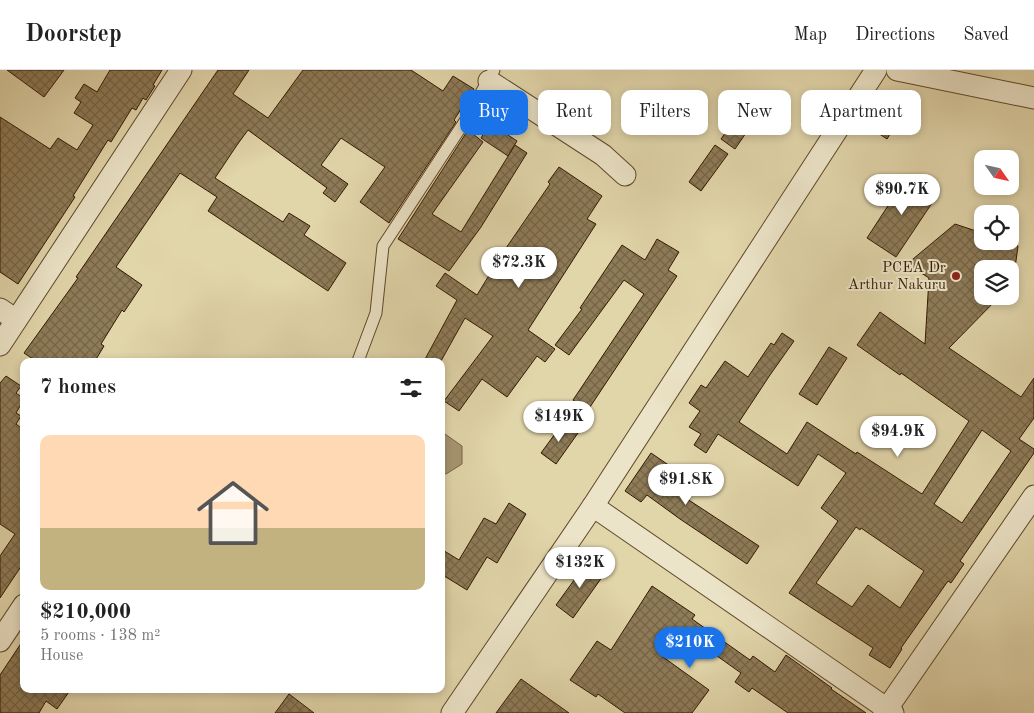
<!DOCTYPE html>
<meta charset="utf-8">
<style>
body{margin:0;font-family:"Old Standard TT",serif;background:#f2f2f2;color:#222;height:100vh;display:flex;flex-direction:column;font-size:19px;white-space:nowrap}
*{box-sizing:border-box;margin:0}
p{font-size:16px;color:#767676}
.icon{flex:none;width:28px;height:28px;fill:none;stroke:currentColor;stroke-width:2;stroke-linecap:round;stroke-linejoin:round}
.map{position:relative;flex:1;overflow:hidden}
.details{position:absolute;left:20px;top:288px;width:425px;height:335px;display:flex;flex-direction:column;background:#fff;border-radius:10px;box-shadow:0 2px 8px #0003}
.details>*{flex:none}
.top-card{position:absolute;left:460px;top:20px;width:475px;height:45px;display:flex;gap:10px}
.needle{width:32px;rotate:124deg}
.fabs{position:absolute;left:974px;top:80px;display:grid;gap:10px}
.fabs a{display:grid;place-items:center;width:45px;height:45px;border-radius:10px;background:#fff;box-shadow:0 2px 8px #0003;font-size:25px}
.price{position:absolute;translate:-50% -42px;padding:0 11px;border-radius:18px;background:#fff;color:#222;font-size:16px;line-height:32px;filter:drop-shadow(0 1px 2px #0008)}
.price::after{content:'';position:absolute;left:50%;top:30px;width:15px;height:11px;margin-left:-8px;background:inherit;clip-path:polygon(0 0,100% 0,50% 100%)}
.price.current{background:#1a73e8;color:#fff}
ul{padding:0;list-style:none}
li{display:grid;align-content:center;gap:10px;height:265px;padding:0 20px}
li span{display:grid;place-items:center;height:155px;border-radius:10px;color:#555}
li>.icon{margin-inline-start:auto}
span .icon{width:90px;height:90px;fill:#fffc;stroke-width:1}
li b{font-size:21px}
h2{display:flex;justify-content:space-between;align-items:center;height:60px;padding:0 20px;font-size:21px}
.chip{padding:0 18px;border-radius:10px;background:#fff;box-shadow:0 2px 8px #0003;font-size:18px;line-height:45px}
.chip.current{background:#1a73e8;color:#fff}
header{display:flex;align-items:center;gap:30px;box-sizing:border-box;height:70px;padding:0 25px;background:#fff;border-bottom:1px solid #e0e0e0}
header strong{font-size:24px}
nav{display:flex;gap:28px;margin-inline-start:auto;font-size:18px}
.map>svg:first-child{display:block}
</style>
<header>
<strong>Doorstep</strong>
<nav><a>Map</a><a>Directions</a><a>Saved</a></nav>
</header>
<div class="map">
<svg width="1034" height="643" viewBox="0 0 1034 643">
<defs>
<pattern id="building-cross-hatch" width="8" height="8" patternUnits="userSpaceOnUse" patternTransform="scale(1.25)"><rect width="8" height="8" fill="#8e7b58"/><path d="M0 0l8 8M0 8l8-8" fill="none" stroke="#756446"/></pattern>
</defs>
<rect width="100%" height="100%" fill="#e1d5aa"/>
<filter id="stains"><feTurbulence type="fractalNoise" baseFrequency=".004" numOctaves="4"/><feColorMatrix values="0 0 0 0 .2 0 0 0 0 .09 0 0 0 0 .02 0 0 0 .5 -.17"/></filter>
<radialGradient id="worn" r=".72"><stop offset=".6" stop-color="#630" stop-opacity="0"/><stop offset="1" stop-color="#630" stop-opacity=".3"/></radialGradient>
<!-- water -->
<path fill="#a69570" stroke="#786343" d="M445,364l17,12v18l-16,10 -5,-3v-34z"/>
<!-- building -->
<g fill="url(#building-cross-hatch)" stroke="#341900" fill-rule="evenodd">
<path d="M7,0h57l-20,27z"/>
<path d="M110,0h52l-9,15 2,1 -9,14 -3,-2 -7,12 -4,-2 -21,34 -3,-2 -35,56 2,1 -57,87 -18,-12v-155l50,32 8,-11 19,12 16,-25 -19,-12 7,-11 -6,-4 9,-14 13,8z"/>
<path d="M218,0h31l-16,24 35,24 35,-48h108l32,21 10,-15 21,13 -20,31 2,2 -67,101 -29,-21 25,-35 -44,-29 -20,27 27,19 -13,18 -12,-9 4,-5 -79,-58 -11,15 -22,33 68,44 6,-9 21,13 -6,9 42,28 -18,28 -120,-80 9,-14 -37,-24 -64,94 26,18 -18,27 -2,-2 -21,34 3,2 -9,15h-59l-12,-8 54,-75 -2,-1z"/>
<path d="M891,26l15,6 -8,19 -11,18 -12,-8 7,-13z"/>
<path d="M734,50l14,10 -13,19 -14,-10z"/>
<path d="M490,53l27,18 -9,15 -27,-18z"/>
<path d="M468,60l15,12 -51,72 29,18 54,-87 12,8 -46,74 -32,44 -51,-32z"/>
<path d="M715,75l13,9 -27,37 -12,-9z"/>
<path d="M559,97l43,29 -15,23 9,5 -68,106 27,19 -10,13 -8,-6 -30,41 -25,-18 -23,32 -15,-10 49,-65 -28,-18 -24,43h-17l33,-61 -21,-14 9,-13 32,22 27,-44 46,-67 -2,-2z"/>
<path d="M908,105l30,19 -42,63 -29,-19z"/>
<path d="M955,154l27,9v8h24l12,5 -5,37 -3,3v-17h-28v27h18l-51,52 72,49 13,-19v40l-15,21 15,10v4l-74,108 4,3 -13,19 -3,-2 -47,67 1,1 -12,19 -21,-13 4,-7 -84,-55 49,-72 -17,-13 25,-35 -28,-19 -20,32 -80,-52 -12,19 -12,-8 7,-11 -12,-7 11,-16 -11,-8 12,-18 5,3 19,-27 23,16 23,-34 3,2 8,-12 12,8 -24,34 -31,47 48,32 20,-32 49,32 1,-2 65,42 47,-73 -68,-48 -1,2 -43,-30 23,-33 45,32 4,-66 -22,-14zM982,360l29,21 -49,72 -28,-19zM856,457l4,3 1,-2 63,43 -24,37 -32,-23 -16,22 -36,-24z"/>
<path d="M657,169l22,13 -11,18 9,6 -89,134 -15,-10 71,-106 -20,-14 -55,75 -14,-10 27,-36 -2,-1 42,-63 23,15z"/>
<path d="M829,277l18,11 -30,47 -18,-11z"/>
<path d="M6,306l15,10 -5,7 8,6 -8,14 5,3 -5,8 8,6v132l-24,36v-42l15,-22 -15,-10v-141z"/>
<path d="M563,353l15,10 -22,31 -15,-11z"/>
<path d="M651,383l38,26 -11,14 81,53 -12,18 -67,-45 -33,-24 -6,7 -16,-11z"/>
<path d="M509,433l17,11 -29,49 -10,-6 -20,33 -26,-16v-25l18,11 25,-42 12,6z"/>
<path d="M588,491l17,12 -32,45 -17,-13z"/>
<path d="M652,516l43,29 -3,4 58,41 3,-4 22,16 11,-17 46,33 -1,1 35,24h-78l-36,-25 -3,4 -14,-10 6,-9 -59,-42 -19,26 46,33 -17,23h-67l-27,-19 -2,3 -26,-17 27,-39 14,9z"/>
<path d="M24,569v50h47l-14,20 -11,-8 -7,12h-39v-38z"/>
<path d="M521,609l48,34h-73z"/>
<path d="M289,624l25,19h-39z"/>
</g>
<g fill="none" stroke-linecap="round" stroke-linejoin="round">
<!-- service casing -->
<g stroke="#5f482a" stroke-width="13">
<path id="service" d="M358,291l18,-48 7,-67 82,-125 29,-51"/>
</g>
<!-- minor casing -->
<g stroke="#5f482a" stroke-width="23">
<g id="minor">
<path d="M897,0l137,28"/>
<path d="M489,11l114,74 22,20"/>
<path d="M0,239l16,11"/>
<path d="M0,275l181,-275"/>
<path d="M593,436l300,207"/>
<path d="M0,571l24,-36"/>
<path d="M452,643l141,-207 283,-436"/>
<path d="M884,643l150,-217"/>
</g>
</g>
<!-- service -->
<use href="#service" stroke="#ece4c8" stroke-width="11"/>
<!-- minor -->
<use href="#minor" stroke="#ece4c8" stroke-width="21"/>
</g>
<!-- markers -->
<circle fill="#8f2418" stroke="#ece4c8" stroke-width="2" cx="956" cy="206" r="5"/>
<g text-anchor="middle" stroke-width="4" stroke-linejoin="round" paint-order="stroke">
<!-- poi labels -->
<g font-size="15" fill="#341900" stroke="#ece4c8" text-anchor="end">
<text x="946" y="202">PCEA Dr<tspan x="946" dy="17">Arthur Nakuru</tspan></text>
</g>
</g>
<rect width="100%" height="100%" filter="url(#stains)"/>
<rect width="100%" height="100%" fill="url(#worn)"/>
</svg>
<div class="fabs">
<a><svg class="needle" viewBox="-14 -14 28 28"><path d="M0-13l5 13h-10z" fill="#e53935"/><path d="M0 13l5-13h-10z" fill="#767676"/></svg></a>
<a><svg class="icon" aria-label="locate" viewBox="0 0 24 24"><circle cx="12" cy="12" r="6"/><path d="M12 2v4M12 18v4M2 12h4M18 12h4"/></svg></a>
<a><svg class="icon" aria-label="layers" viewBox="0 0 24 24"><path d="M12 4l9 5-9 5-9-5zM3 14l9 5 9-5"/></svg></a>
</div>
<b class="price" style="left:902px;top:146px">$90.7K</b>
<b class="price" style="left:519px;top:219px">$72.3K</b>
<b class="price" style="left:559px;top:373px">$149K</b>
<b class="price" style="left:898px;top:388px">$94.9K</b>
<b class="price" style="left:686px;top:436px">$91.8K</b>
<b class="price" style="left:580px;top:519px">$132K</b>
<b class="price current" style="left:690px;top:599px">$210K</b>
<div class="top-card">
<a class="chip current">Buy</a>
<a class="chip">Rent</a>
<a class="chip">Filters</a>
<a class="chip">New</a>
<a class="chip">Apartment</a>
</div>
<section class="details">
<h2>7 homes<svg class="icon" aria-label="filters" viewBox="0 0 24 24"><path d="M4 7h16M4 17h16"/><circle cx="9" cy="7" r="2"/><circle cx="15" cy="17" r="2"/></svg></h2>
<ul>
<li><span style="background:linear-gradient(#ffd9b3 60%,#c2b280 0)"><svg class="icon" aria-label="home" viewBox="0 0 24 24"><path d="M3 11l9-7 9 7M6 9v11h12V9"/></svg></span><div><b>$210,000</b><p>5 rooms · 138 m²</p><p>House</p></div></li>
</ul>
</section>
</div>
